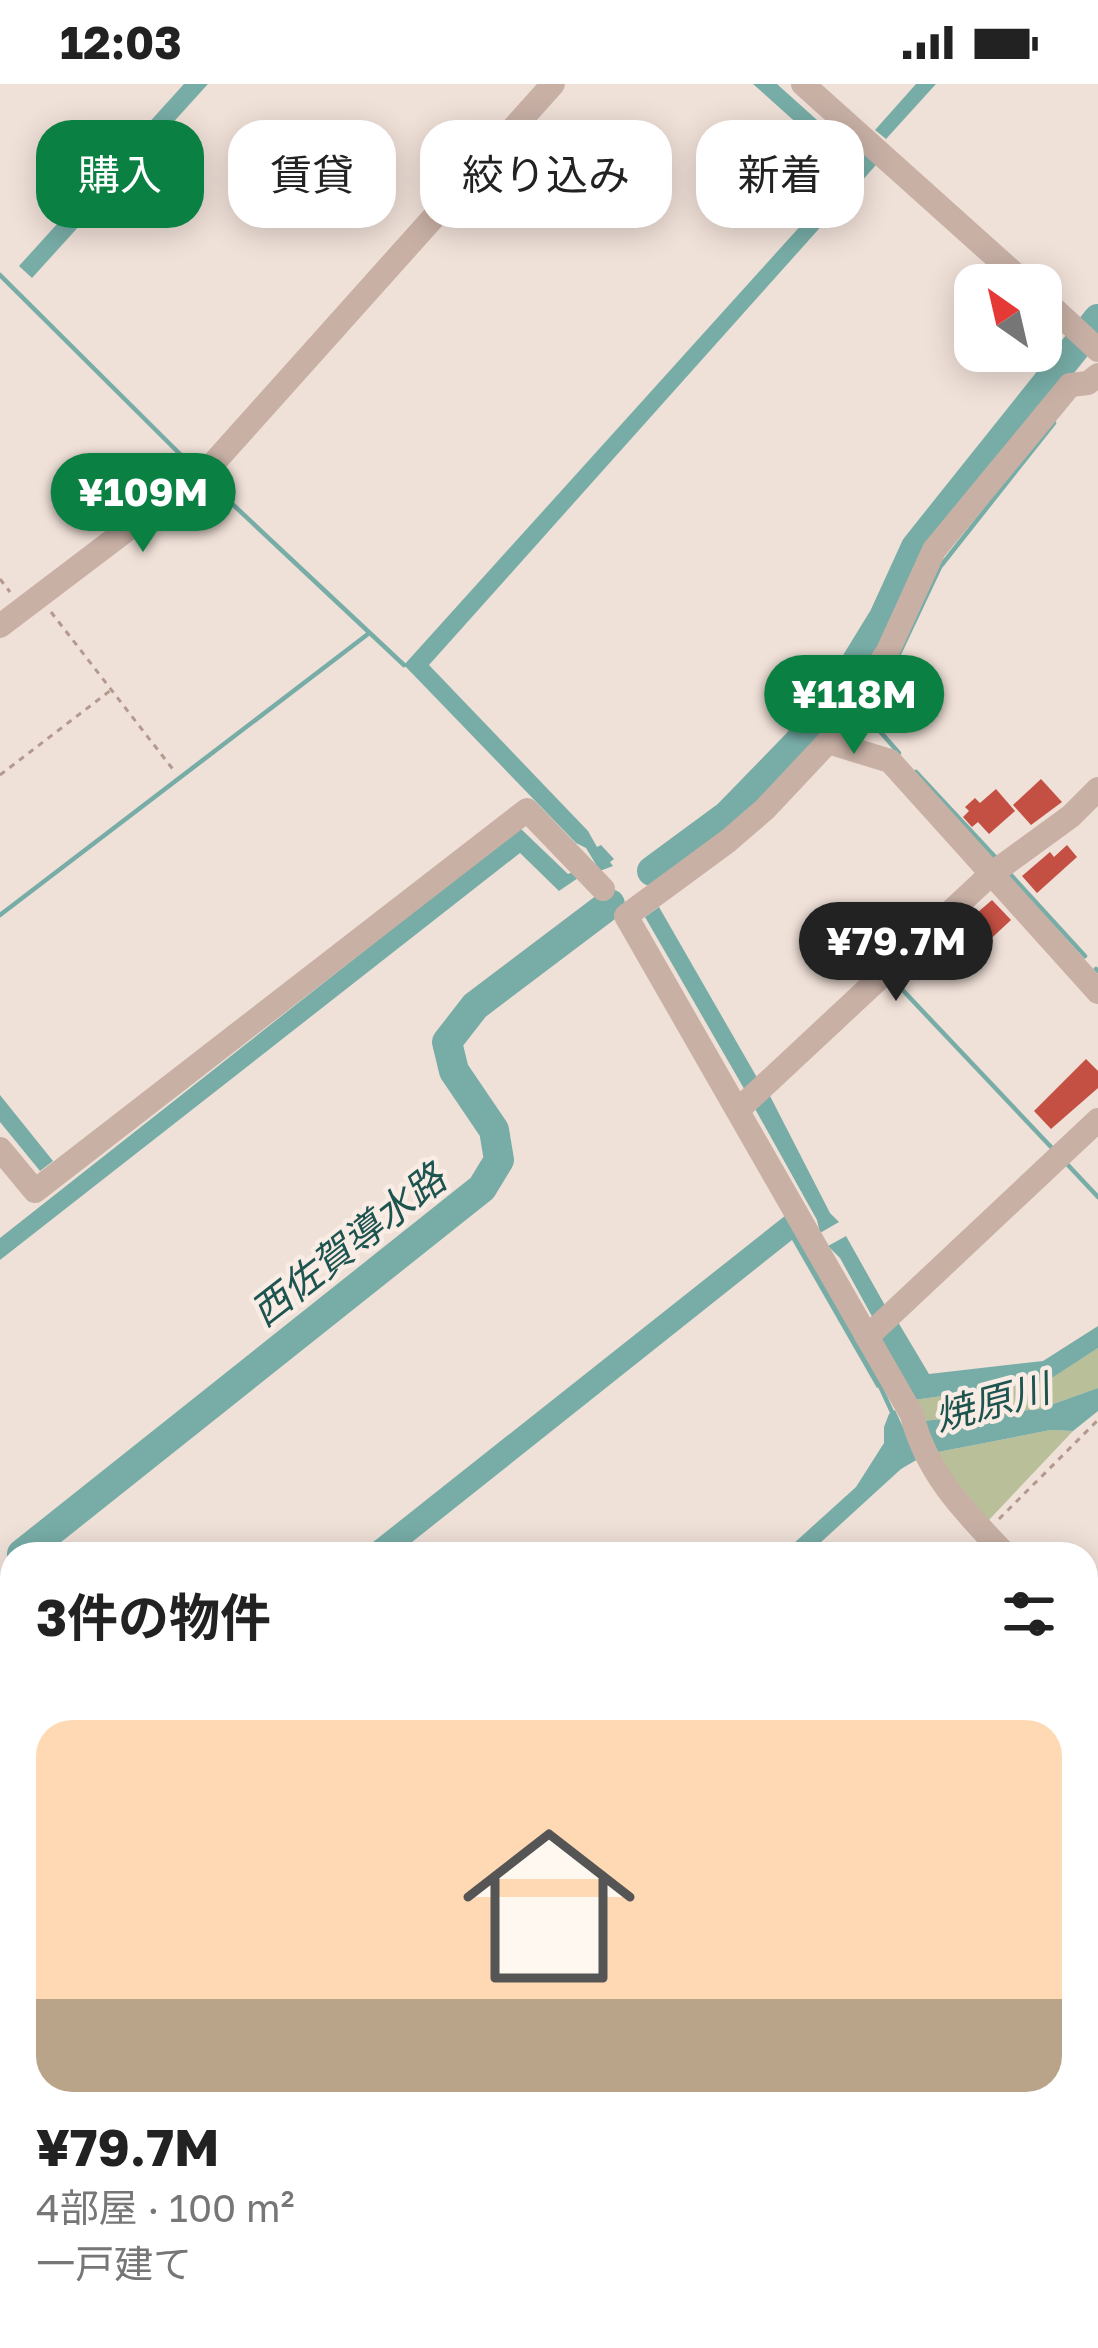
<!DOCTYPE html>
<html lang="ja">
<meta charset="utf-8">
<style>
body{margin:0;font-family:"Golos Text","Noto Sans JP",sans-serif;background:#f6f6f6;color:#222;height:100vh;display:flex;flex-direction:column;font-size:45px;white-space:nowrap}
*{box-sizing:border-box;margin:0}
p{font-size:39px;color:#767676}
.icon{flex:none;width:66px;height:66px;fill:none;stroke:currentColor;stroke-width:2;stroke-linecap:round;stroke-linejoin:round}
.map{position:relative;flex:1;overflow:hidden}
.details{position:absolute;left:0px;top:1458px;width:1098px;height:807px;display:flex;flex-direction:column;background:#fff;border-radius:36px 36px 0 0;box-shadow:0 6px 30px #0003}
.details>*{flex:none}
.guide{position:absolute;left:36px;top:36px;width:1026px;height:108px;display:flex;gap:24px}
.needle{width:78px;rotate:326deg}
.controls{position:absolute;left:954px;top:180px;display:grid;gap:24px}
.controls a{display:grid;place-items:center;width:108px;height:108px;border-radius:24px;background:#fff;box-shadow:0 6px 30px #0003;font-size:60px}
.price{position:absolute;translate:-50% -102px;padding:0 27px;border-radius:42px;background:#0b8043;color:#fff;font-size:39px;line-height:78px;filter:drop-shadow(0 3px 6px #0008)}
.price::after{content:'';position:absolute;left:50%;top:72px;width:36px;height:27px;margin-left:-18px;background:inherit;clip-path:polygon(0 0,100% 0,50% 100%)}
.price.selected{background:#222;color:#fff}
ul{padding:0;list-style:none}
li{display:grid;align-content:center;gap:24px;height:636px;padding:0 36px}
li+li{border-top:3px solid #e0e0e0}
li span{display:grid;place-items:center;height:372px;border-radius:36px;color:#555}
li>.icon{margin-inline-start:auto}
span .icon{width:216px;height:216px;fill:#fffc;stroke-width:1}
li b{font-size:51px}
h2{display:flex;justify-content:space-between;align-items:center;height:144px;padding:0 36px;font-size:51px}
.chip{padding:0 42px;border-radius:36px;background:#fff;box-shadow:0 6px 30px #0003;font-size:42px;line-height:108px}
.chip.selected{background:#0b8043;color:#fff}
.status{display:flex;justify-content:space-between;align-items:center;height:84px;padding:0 60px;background:#fff;direction:ltr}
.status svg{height:33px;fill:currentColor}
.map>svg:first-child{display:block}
</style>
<div class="status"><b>12:03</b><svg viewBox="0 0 49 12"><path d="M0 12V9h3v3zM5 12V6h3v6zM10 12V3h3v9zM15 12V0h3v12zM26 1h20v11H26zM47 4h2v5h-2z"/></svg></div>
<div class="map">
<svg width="1098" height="2264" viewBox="0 0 1098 2264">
<rect width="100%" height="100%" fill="#f0e1d8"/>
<!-- green -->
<g fill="#b8bf99">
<path d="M1098,1264v40l-59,21 -117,12 -8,-21 132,-19z"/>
<path d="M1051,1346l22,1 -85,90 -55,-68z"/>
</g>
<!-- water -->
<g fill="#78ada7">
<path d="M184,0h24l-176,194 -13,-12z"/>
<path d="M753,0h24l80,72 6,-4 13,13 -447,500 159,166 9,16 4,-2 13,14 -4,3 3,4 -13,5 -14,-23 -10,-5 -172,-178 446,-494z"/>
<path d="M916,0h20l-50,55 -11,-9z"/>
<path d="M520,744l48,46 5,-2 5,6 -19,13 -39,-38 -520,407v-22z"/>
<path d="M659,823l100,174 -13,11 -101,-175z"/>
<path d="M769,1010l61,119 9,9 -19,11 -3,-13 -63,-113z"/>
<path d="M0,1011l53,66 -13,10 -40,-49z"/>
<path d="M786,1131l97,170 -6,3 -85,-148 -395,314h-39z"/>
<path d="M846,1152l41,73 -13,11 -34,-62 -12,-12z"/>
<path d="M898,1238l31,52 114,-13 55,-35v22l-51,33 -133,19 -33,-62z"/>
<path d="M1098,1304v23l-25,20 -22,-1 -118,23 -11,-32 117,-12z"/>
<path d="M895,1326l23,49 -17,10 -93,85h-26l74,-67 28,-44v-16l5,-13z"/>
</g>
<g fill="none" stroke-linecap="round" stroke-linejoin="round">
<!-- stream -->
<g stroke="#78ada7" stroke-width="4.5">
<path d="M0,191l190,189"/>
<path d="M211,400l193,181"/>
<path d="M898,572l42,-89 114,-144"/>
<path d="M876,607l-13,21 36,41"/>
<path d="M916,688l82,88"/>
<path d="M1011,791l74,81"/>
<path d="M0,831l368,-281"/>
<path d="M1096,885l2,2"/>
<path d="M895,898l157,166"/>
<path d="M1067,1080l31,33"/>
<path d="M880,1302l12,26"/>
<path d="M0,1759l12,-9"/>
<path d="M1086,2084l12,12"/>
<path d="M877,2264l10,-11"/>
</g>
<!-- river -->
<g stroke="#78ada7" stroke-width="30">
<path d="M652,787l76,-56 69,-71 41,-52 46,-75 32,-70 182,-228"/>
<path d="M22,1470l460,-366 17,-28 -5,-30 -40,-59 -7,-29 28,-36 135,-102"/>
</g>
</g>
<!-- building -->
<g fill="#c44f43">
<path d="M900,605l18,15 -18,20 -17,-15z"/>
<path d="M1041,695l21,23 -31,23 -18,-20z"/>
<path d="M996,705l19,22 -26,23 -11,-12 -6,5 -9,-10 6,-6 -4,-4 10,-9 5,5z"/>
<path d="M1067,761l10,12 -40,36 -15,-17 28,-24 4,5z"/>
<path d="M992,816l19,20 -42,39 6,5 -15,14 -26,-28z"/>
<path d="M1086,975l12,12v17l-47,41 -17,-18z"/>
</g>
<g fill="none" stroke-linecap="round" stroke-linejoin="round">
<!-- path -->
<g stroke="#b4998f" stroke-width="3" stroke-dasharray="6 6" stroke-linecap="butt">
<path d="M0,495l10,13"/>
<path d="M51,528l124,160"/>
<path d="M0,691l111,-85"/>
<path d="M999,1435l99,-99"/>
<path d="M0,1694l12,15"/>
</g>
<!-- minor -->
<g stroke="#c8b0a5" stroke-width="24">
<path d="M803,0l224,201"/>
<path d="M1041,213l57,53"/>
<path d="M0,542l211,-160 342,-382"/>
<path d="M828,658l62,19 208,231"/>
<path d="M739,1025l251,-234 81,-59 27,-27"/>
<path d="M0,1065l35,42 492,-381 76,79"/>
<path d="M867,1253l231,-217"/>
<path d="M1005,1470c-40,-42 -79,-81 -93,-139l-286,-499 102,-75 37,-32 63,-67 60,-91 46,-101 136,-165 18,-2 10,-8"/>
<path d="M1086,1557l12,12"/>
<path d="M1086,1649l12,-12"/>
<path d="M1086,2102l12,12"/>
<path d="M1086,2227l12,-8"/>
<path d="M473,2253l8,11"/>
<path d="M406,2264l15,-11"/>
<path d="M647,2264l15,-11"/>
<path d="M1033,2264l16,-11"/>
</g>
</g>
<g text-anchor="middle" stroke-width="9" stroke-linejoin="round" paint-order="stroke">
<!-- water labels -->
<g font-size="39" font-style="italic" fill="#1d5450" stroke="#f8ece4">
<text transform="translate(348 1161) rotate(-38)" y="14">西佐賀導水路</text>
<text transform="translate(992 1318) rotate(-15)" y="14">焼原川</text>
</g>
</g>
</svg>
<div class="controls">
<a><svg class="needle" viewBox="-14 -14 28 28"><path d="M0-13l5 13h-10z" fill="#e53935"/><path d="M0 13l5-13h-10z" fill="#767676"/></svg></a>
</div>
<b class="price" style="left:143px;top:471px">¥109M</b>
<b class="price" style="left:854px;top:673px">¥118M</b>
<b class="price selected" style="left:896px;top:920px">¥79.7M</b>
<div class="guide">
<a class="chip selected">購入</a>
<a class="chip">賃貸</a>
<a class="chip">絞り込み</a>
<a class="chip">新着</a>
</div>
<section class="details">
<h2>3件の物件<svg class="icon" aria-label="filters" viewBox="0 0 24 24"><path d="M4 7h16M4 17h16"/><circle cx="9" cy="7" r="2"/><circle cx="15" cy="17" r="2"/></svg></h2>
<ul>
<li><span style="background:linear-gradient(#ffd9b3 75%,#b9a48a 0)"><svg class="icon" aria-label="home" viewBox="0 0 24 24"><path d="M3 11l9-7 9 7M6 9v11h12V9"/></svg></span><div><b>¥79.7M</b><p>4部屋 · 100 m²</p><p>一戸建て</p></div></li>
</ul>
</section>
</div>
